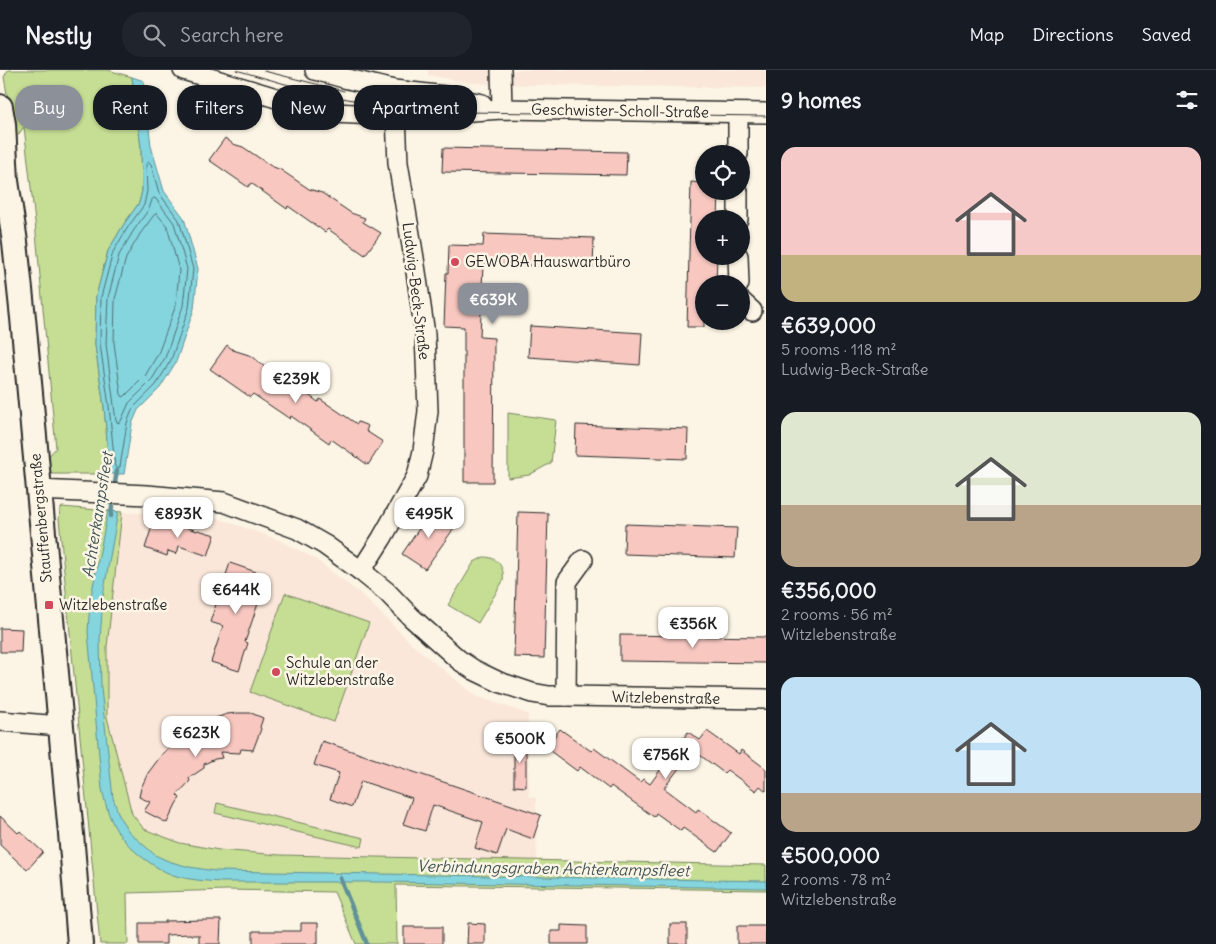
<!DOCTYPE html>
<meta charset="utf-8">
<style>
body{margin:0;font-family:Delius,sans-serif;background:#20242c;color:#f1f3f6;height:100vh;display:flex;flex-direction:column;font-size:19px;white-space:nowrap}
*{box-sizing:border-box;margin:0}
p{font-size:16px;color:#9ea1a6}
.icon{flex:none;width:28px;height:28px;fill:none;stroke:currentColor;stroke-width:2;stroke-linecap:round;stroke-linejoin:round}
.map{position:relative;flex:1;overflow:hidden}
.details{display:flex;flex-direction:column;background:#171b24;width:450px}
.details>*{flex:none}
.guide{position:absolute;left:15px;top:15px;width:475px;height:45px;display:flex;gap:10px}
.tools{position:absolute;left:695px;top:75px;display:grid;gap:10px}
.tools a{display:grid;place-items:center;width:55px;height:55px;border-radius:50%;background:#171b24;box-shadow:0 1px 4px #0004;font-size:25px}
.price{position:absolute;translate:-50% -42px;padding:0 11px;border-radius:10px;background:#fff;color:#222;font-size:16px;line-height:32px;filter:drop-shadow(0 1px 2px #0008)}
.price::after{content:'';position:absolute;left:50%;top:30px;width:15px;height:11px;margin-left:-8px;background:inherit;clip-path:polygon(0 0,100% 0,50% 100%)}
.price.active{background:#8c9099;color:#fff}
ul{padding:0;list-style:none}
li{display:grid;align-content:center;gap:10px;height:265px;padding:0 15px}
li span{display:grid;place-items:center;height:155px;border-radius:15px;color:#555}
li>.icon{margin-inline-start:auto}
span .icon{width:90px;height:90px;fill:#fffc;stroke-width:1}
li b{font-size:21px}
h2{display:flex;justify-content:space-between;align-items:center;height:60px;padding:0 15px;font-size:21px}
.tag{padding:0 18px;border-radius:20px;background:#171b24;box-shadow:0 1px 4px #0004;font-size:18px;line-height:45px}
.tag.active{background:#8c9099;color:#fff}
header{display:flex;align-items:center;gap:30px;box-sizing:border-box;height:70px;padding:0 25px;background:#171b24;border-bottom:1px solid #363941}
header strong{font-size:24px}
nav{display:flex;gap:28px;margin-inline-start:auto;font-size:18px}
.search{width:350px;height:45px;background:#20242c;display:flex;align-items:center;gap:12px;box-sizing:border-box;padding:0 18px;border-radius:20px;color:#9ea1a6;font-size:19px}
main{display:flex;flex:1;min-height:0}
.map>svg:first-child{display:block}
</style>
<header>
<strong>Nestly</strong>
<div class="search"><svg class="icon" aria-label="search" viewBox="0 0 24 24"><circle cx="10" cy="10" r="6"/><path d="M15 15l6 6"/></svg>Search here</div>
<nav><a>Map</a><a>Directions</a><a>Saved</a></nav>
</header>
<main>
<div class="map">
<svg width="766" height="874" viewBox="0 0 766 874">
<rect width="100%" height="100%" fill="#fcf5e5"/>
<filter id="ink" filterUnits="userSpaceOnUse"><feTurbulence type="fractalNoise" baseFrequency=".02" numOctaves="2"/><feDisplacementMap in="SourceGraphic" scale="10" xChannelSelector="R" yChannelSelector="G"/><feConvolveMatrix kernelMatrix="1 2 1 2 8 2 1 2 1" color-interpolation-filters="sRGB"/></filter>
<g filter="url(#ink)">
<!-- built -->
<g fill="#fae7da">
<path d="M428,0h338v18l-240,-3 -55,-2 -43,-8z"/>
<path d="M122,442l93,5 64,23 35,18 47,36 53,52 62,50 52,18 1,82 7,2 1,63 -152,-4 -105,-2 -61,-5 -39,-7 -36,-14 -12,-15 -25,-97v-70z"/>
</g>
<!-- green -->
<g fill="#c5de94" stroke="#788460">
<path d="M8,0h100l24,7 9,70 1,44 -3,12 -15,21 -16,27 -12,45 -1,49 9,62 6,67h-59l-5,-4 -1,-10 11,-12 -21,-226 -11,-95 -9,12 -11,-62z"/>
<path d="M508,343l48,7 -5,43 -22,12 -21,3z"/>
<path d="M62,437l60,5 -15,135v70l25,97 12,15 36,14 39,7 61,5 486,10v25l-370,-5 1,59h-41l-22,-52 -107,-2 -100,3 1,51h-28l-41,-425 1,-9z"/>
<path d="M484,487c14,0 21,11 19,24l-25,42 -30,-18 26,-43z"/>
<path d="M285,523l84,30 -35,99 -84,-30z"/>
<path d="M217,733l147,35 -2,9 -147,-34z"/>
</g>
<!-- water -->
<g fill="#85d5df" stroke="#619197">
<path d="M132,7l12,4 7,65 13,45 20,27 14,51 -4,40 -18,53 -16,26 -22,22 -6,14 -8,50h-14l-6,-67 -9,-62 1,-49 12,-45 16,-27 15,-21 3,-12 -1,-44z"/>
<path d="M108,441l10,1 -15,84 -3,44 1,48 12,110 7,20 9,14 26,23 13,6 21,6 26,4 551,10v7l-386,-6h-158c-16,-1 -34,-2 -49,-7 -22,-8 -48,-29 -59,-49 -6,-12 -9,-24 -12,-37l-14,-157 2,-31z"/>
</g>
<g fill="none" stroke-linecap="round" stroke-linejoin="round">
<!-- shore -->
<g stroke="#4f6f73" stroke-width="1">
<path d="M149,92l2,2 8,29 20,27 14,49 -4,39 -18,52 -15,25 -23,23 -6,15 -7,44 -3,2 -2,-2 -6,-61 -9,-62 1,-47 12,-45 15,-25 16,-22 3,-14 -1,-26z"/>
<path d="M154,128l2,1 18,24 13,46 -4,37 -18,52 -14,23 -22,22 -8,18 -3,2 -2,-2 -10,-77 2,-46 11,-43 15,-25 15,-21 3,-9z"/>
<path d="M157,144l10,12 12,44 -3,35 -18,49 -13,22 -20,20 -2,1 -2,-3 -7,-51 1,-44 11,-41 14,-24 14,-19z"/>
</g>
<!-- stream -->
<g stroke="#619197" stroke-width="4.5">
<path d="M114,419l3,-19"/>
<path d="M111,446l2,-19"/>
<path d="M340,808l27,66"/>
</g>
</g>
<!-- building -->
<g fill="#f7c7c0" stroke="#2b2b2b">
<path d="M225,68l8,6 10,3 28,19 10,4 28,19 13,4 29,20 14,5 -2,4 18,11 -16,22 -37,-26 -3,3 -37,-26 -1,3 -36,-26 -3,4 -39,-27z"/>
<path d="M443,78l184,4 -1,23 -184,-3z"/>
<path d="M691,112l13,1v8h15l-1,28h-14v37h13l-1,28h-12v43h-17z"/>
<path d="M484,164l110,4 -1,30 -110,-4 -3,73 14,1 -1,144h-29v-155l-20,-1 2,-53h2l1,-28 34,1z"/>
<path d="M530,256l112,7 -2,32 -112,-8z"/>
<path d="M227,275l6,5 19,6 22,19 12,3 32,24 2,-3 37,25 1,-2 10,4 -2,5 17,11 -15,23 -37,-26 -2,4 -38,-27 -1,3 -37,-25 -3,3 -40,-28z"/>
<path d="M576,355l112,4 -1,30 -112,-4z"/>
<path d="M433,438l24,16 -32,45 -23,-15z"/>
<path d="M518,442l30,1 -4,145 -30,-1z"/>
<path d="M154,450l12,4 1,-3 30,10 1,-1 17,5 -7,21 -29,-10 -2,8 -9,-3 -1,5 -22,-8z"/>
<path d="M625,454l112,4 -2,30 -111,-4z"/>
<path d="M230,493l29,10 -2,7 8,3 -20,59 3,1 -9,28 -28,-9 12,-36 -13,-4z"/>
<path d="M0,558l22,1 -1,23h-21z"/>
<path d="M620,565l146,2v26l-146,-2z"/>
<path d="M238,643h13l12,5 -3,9 1,2 -8,21 -12,-1 -1,4 -20,-1 2,6 -7,1 -11,5v4l-15,10 1,3 -13,14 3,3 -4,6 -9,19 -23,-12 6,-9 -11,-5 2,-9 7,-15 15,-20 19,-17 20,-13 25,-9z"/>
<path d="M560,659l31,22 3,-3 46,34 3,-3 7,5 38,-52 12,8 7,-9 32,23 2,-4 25,19v22l-6,-5 -4,5 -29,-21 -3,3 -31,-23 -29,38 32,24 2,-3 33,24 -14,19 -34,-24 -2,3 -25,-18 -2,4 -43,-31 -2,3 -29,-22 -3,4 -31,-23z"/>
<path d="M322,671l219,74 -8,24 -27,-10 -9,26 -22,-7 8,-26 -50,-17 -8,26 -22,-7 9,-26 -51,-17 -9,26 -22,-8 9,-26 -25,-8z"/>
<path d="M514,672h12v45l-12,-1z"/>
<path d="M0,746l18,17 2,-2 23,21 -16,18 -27,-25z"/>
<path d="M205,850h16l-1,24h-21v-9h-8v-1l-25,1v9h-27v-21h26v-2z"/>
<path d="M301,853h17v21h-65v-13h48z"/>
<path d="M468,853l17,1v20h-18z"/>
<rect x="670" y="854" width="17" height="20"/>
<path d="M561,855l26,1v18h-36v-13h10z"/>
<rect x="737" y="856" width="29" height="18"/>
<rect x="404" y="857" width="38" height="17"/>
</g>
<g fill="none" stroke-linecap="round" stroke-linejoin="round">
<!-- minor casing -->
<g stroke="#2b2b2b" stroke-width="22">
<g id="minor">
<path d="M183,0l120,36 31,7 62,3 106,-7 264,4"/>
<path d="M315,0l29,8 50,12 51,6 37,8"/>
<path d="M501,0l1,39"/>
<path d="M738,84v-41"/>
<path d="M738,149v-28"/>
<path d="M738,186l1,28"/>
<path d="M741,231l11,10"/>
<path d="M38,420l109,5 77,7 73,27 28,16 36,26 26,21 24,25 48,43 15,10 25,12 33,11 17,3h17l200,3"/>
<path d="M361,501l21,-33 35,-62 6,-25 5,-40 -3,-77 -11,-76 -16,-95 -2,-47"/>
<path d="M566,626l1,-114 16,-22"/>
<path d="M0,651l60,5"/>
</g>
</g>
<!-- tertiary casing -->
<g stroke="#2b2b2b" stroke-width="28">
<path id="tertiary" d="M0,37l3,17 3,57 9,61 8,76 49,527 8,99"/>
</g>
<!-- minor -->
<use href="#minor" stroke="#fcf5e5" stroke-width="19"/>
<!-- tertiary -->
<use href="#tertiary" stroke="#fcf5e5" stroke-width="24"/>
<!-- tram -->
<g stroke="#2b2b2b" stroke-width="1">
<path d="M236,0l81,23 56,11 38,6 53,2 302,4"/>
<path d="M264,1l80,20"/>
</g>
</g>
</g>
<!-- markers -->
<g fill="#d1495b" stroke="#fcf5e5" stroke-width="2">
<circle cx="455" cy="192" r="5"/>
<rect x="44" y="530" width="10" height="10" rx="2.5"/>
<circle cx="276" cy="602" r="5"/>
</g>
<g text-anchor="middle" stroke-width="5" stroke-linejoin="round" paint-order="stroke">
<!-- street labels -->
<g font-size="15" fill="#2b2b2b" stroke="#fcf5e5">
<text transform="translate(620 41) rotate(1)" y="5">Geschwister-Scholl-Straße</text>
<text transform="translate(416 221) rotate(83)" y="5">Ludwig-Beck-Straße</text>
<text transform="translate(41 448) rotate(-95)" y="5">Stauffenbergstraße</text>
<text transform="translate(666 628) rotate(1)" y="5">Witzlebenstraße</text>
</g>
<!-- poi labels -->
<g font-size="15" fill="#2b2b2b" stroke="#fcf5e5" text-anchor="start">
<text x="465" y="197">GEWOBA Hauswartbüro</text>
<text x="59" y="540">Witzlebenstraße</text>
<text x="286" y="598">Schule an der<tspan x="286" dy="17">Witzlebenstraße</tspan></text>
</g>
<!-- water labels -->
<g font-size="16" font-style="italic" fill="#425658" stroke="#fcf5e5">
<text transform="translate(97 445) rotate(-81)" y="6">Achterkampsfleet</text>
<text transform="translate(553 798) rotate(1)" y="6">Verbindungsgraben Achterkampsfleet</text>
</g>
</g>
</svg>
<div class="tools">
<a><svg class="icon" aria-label="locate" viewBox="0 0 24 24"><circle cx="12" cy="12" r="6"/><path d="M12 2v4M12 18v4M2 12h4M18 12h4"/></svg></a>
<a>+</a>
<a>−</a>
</div>
<b class="price active" style="left:493px;top:255px">€639K</b>
<b class="price" style="left:296px;top:334px">€239K</b>
<b class="price" style="left:178px;top:469px">€893K</b>
<b class="price" style="left:429px;top:469px">€495K</b>
<b class="price" style="left:236px;top:545px">€644K</b>
<b class="price" style="left:693px;top:579px">€356K</b>
<b class="price" style="left:196px;top:688px">€623K</b>
<b class="price" style="left:520px;top:694px">€500K</b>
<b class="price" style="left:666px;top:710px">€756K</b>
<div class="guide">
<a class="tag active">Buy</a>
<a class="tag">Rent</a>
<a class="tag">Filters</a>
<a class="tag">New</a>
<a class="tag">Apartment</a>
</div>
</div>
<section class="details">
<h2>9 homes<svg class="icon" aria-label="filters" viewBox="0 0 24 24"><path d="M4 7h16M4 17h16"/><circle cx="9" cy="7" r="2"/><circle cx="15" cy="17" r="2"/></svg></h2>
<ul>
<li><span style="background:linear-gradient(#f6c9c9 70%,#c2b280 0)"><svg class="icon" aria-label="home" viewBox="0 0 24 24"><path d="M3 11l9-7 9 7M6 9v11h12V9"/></svg></span><div><b>€639,000</b><p>5 rooms · 118 m²</p><p>Ludwig-Beck-Straße</p></div></li>
<li><span style="background:linear-gradient(#dfe7d0 60%,#b9a48a 0)"><svg class="icon" aria-label="home" viewBox="0 0 24 24"><path d="M3 11l9-7 9 7M6 9v11h12V9"/></svg></span><div><b>€356,000</b><p>2 rooms · 56 m²</p><p>Witzlebenstraße</p></div></li>
<li><span style="background:linear-gradient(#bfe0f5 75%,#b9a48a 0)"><svg class="icon" aria-label="home" viewBox="0 0 24 24"><path d="M3 11l9-7 9 7M6 9v11h12V9"/></svg></span><div><b>€500,000</b><p>2 rooms · 78 m²</p><p>Witzlebenstraße</p></div></li>
</ul>
</section>
</main>
